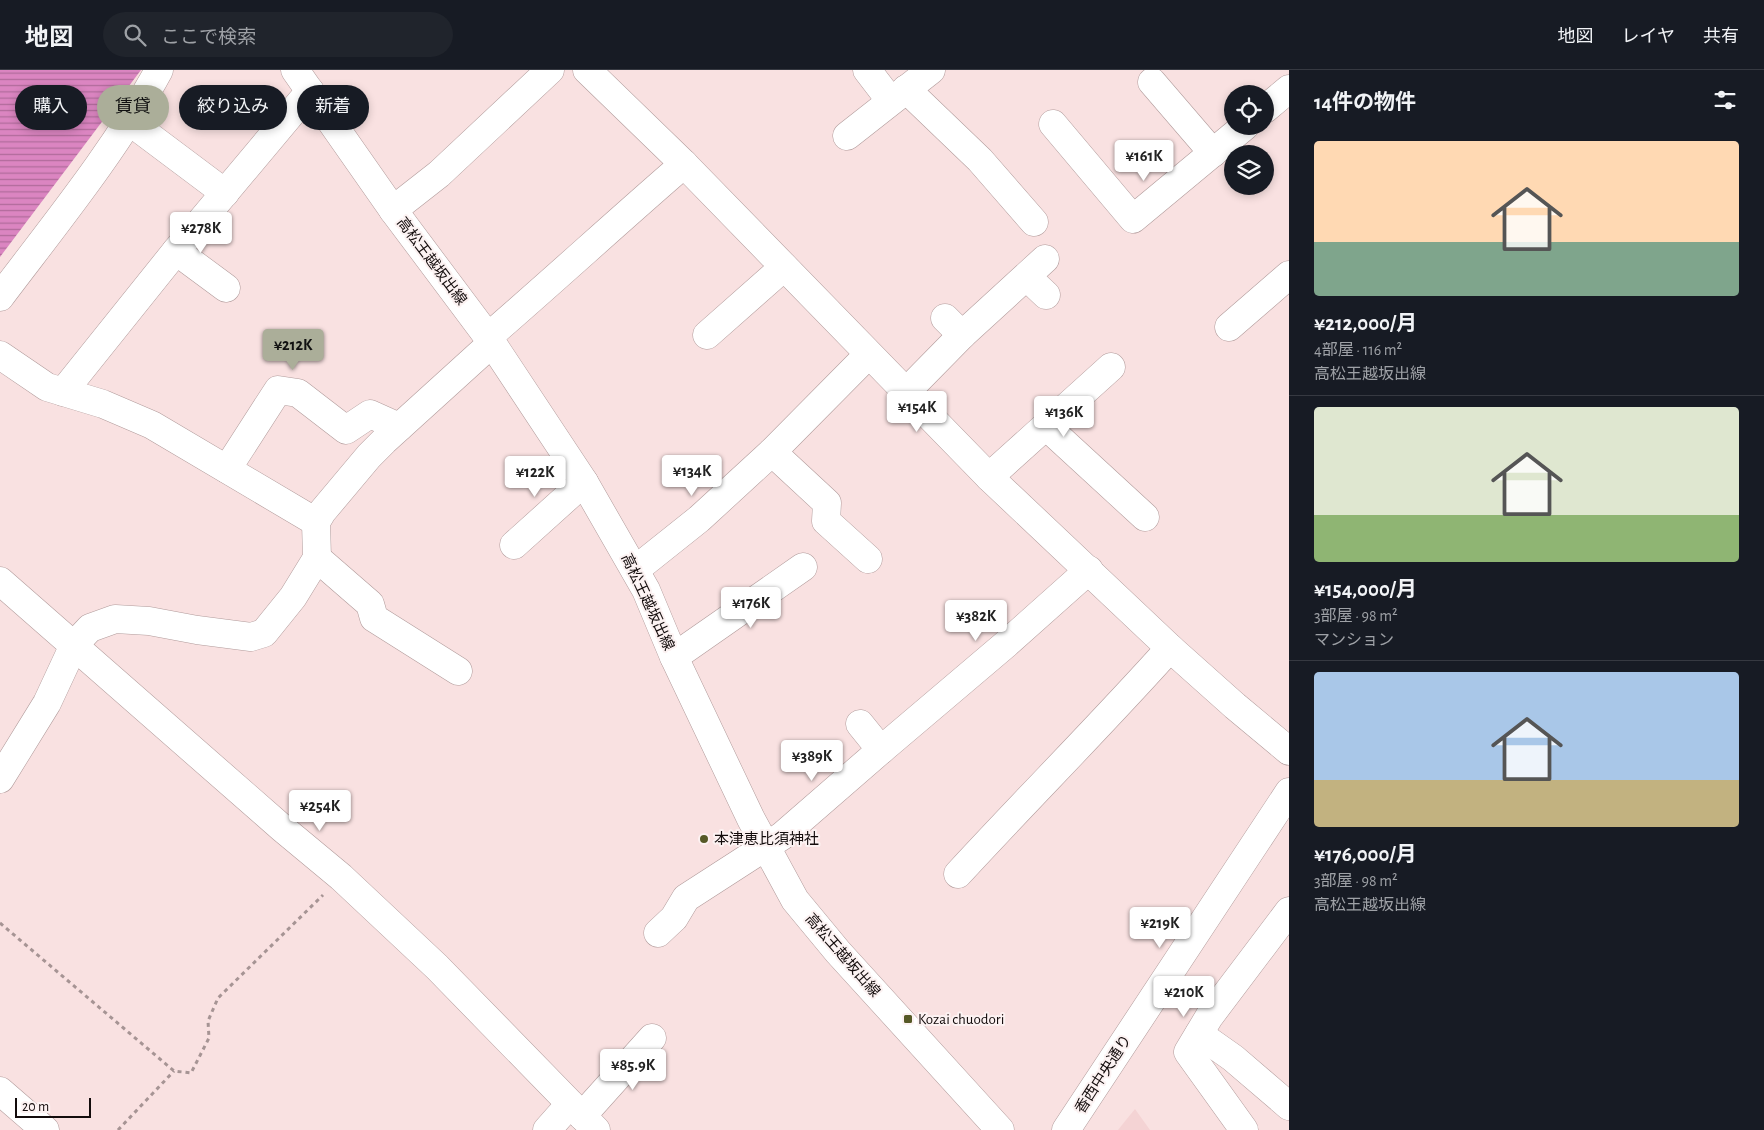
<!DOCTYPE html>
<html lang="ja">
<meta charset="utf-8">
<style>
body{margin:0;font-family:"Alegreya Sans","Noto Sans JP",sans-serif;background:#20242c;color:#f1f3f6;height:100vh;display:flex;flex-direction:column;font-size:19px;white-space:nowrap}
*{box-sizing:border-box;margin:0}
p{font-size:16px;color:#9ea1a6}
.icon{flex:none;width:28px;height:28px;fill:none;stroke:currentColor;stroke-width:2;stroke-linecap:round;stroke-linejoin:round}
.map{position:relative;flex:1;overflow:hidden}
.details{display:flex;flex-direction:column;background:#171b24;width:475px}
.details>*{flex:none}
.hud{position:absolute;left:15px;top:15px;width:475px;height:45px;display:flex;gap:10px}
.tools{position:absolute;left:1224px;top:15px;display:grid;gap:10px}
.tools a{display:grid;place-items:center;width:50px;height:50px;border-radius:50%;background:#171b24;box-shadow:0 2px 8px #0003;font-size:25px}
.scale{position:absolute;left:15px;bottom:12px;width:76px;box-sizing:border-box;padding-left:5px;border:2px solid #130c0c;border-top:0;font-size:14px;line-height:18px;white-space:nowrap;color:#130c0c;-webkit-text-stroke:4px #fcf2f2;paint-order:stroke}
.price{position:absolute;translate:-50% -42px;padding:0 11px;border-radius:5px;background:#fff;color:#222;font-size:16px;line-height:32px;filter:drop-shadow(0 1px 2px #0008)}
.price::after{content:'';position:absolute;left:50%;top:30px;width:15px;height:11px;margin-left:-8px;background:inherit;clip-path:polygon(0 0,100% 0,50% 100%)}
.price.current{background:#abae99;color:#111}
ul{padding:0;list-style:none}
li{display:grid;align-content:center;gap:10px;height:265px;padding:0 25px}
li+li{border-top:1px solid #363941}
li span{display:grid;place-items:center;height:155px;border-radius:5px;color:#555}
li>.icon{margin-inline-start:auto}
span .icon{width:90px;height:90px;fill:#fffc;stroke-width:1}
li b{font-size:21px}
h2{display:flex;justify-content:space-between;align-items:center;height:60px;padding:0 25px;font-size:21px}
.pill{padding:0 18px;border-radius:22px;background:#171b24;box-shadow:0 2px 8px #0003;font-size:18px;line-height:45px}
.pill.current{background:#abae99;color:#111}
header{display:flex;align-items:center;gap:30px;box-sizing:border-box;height:70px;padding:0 25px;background:#171b24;border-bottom:1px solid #363941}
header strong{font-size:24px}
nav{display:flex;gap:28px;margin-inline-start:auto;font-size:18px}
.search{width:350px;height:45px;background:#20242c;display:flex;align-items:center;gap:12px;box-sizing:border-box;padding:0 18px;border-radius:28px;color:#9ea1a6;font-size:19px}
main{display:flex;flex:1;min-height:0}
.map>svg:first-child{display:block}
</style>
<header>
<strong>地図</strong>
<div class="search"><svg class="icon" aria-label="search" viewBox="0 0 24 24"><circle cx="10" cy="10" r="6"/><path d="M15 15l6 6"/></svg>ここで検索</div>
<nav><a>地図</a><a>レイヤ</a><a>共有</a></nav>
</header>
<main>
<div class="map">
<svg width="1289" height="1060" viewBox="0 0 1289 1060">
<defs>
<pattern id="water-rules" width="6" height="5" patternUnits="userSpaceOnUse" patternTransform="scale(1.25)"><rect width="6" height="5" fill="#db85c1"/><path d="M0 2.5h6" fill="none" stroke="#b06b9b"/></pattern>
</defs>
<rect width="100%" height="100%" fill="#f9e1e1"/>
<!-- built -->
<path fill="#f4d3d4" d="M1135,1039l15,21h-32l8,-10z"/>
<!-- water -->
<path fill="url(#water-rules)" d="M0,0h141l-141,187z"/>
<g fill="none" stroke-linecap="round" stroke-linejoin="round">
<!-- minor casing -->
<g stroke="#b19b9b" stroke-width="29">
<g id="minor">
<path d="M587,0l97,94 305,313 181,171 65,58 54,45"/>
<path d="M867,0l23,30"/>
<path d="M1152,12l61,71"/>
<path d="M906,19l74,71 54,62"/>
<path d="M1265,39l24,-20"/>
<path d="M129,51l96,72"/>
<path d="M1053,54l80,95 112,-93"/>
<path d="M847,66l84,-66"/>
<path d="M393,140l46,-36 111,-104"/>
<path d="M176,181l50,37"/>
<path d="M1027,207l19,18"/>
<path d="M0,227c55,-73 115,-146 159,-227"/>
<path d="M945,248l17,17"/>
<path d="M1229,257l60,-52"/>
<path d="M707,265l77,-68"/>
<path d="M488,267c66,-57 130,-116 196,-173"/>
<path d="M0,285l47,32 56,17 49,21 164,97"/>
<path d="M907,321l55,-56 83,-76"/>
<path d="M63,322l113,-141 134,-160"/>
<path d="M1046,356l99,91"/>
<path d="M227,399l51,-79 20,3 48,37 24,-16 29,13"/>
<path d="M989,407l122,-110"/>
<path d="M514,475l70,-63"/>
<path d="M317,488l53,46 4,14 84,53"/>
<path d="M868,489l-42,-38 1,-18 -55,-51 96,-97"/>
<path d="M635,500l64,-51 73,-67"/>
<path d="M0,511l282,247 59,49 96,90 159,163"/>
<path d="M674,587l129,-90"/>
<path d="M860,654l21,26 125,-106 83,-74"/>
<path d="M0,709l47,-76 27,-58 16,-17 25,-9 34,2 48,9 54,7 13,-4 29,-36 24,-39 -1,-36 6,-10 47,-56 15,-15 108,-98"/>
<path d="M958,804c70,-76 143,-149 212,-226"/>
<path d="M658,863l16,-15 12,-20 96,-62 99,-86"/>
<path d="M1199,964l34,24 56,48"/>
<path d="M0,1021l45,39"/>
<path d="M582,1046l70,-78"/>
<path d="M547,1060l23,-26"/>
<path d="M1066,1060l223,-338"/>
<path d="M1244,1060l-56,-78 21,-35 80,-106"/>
</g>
</g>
<!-- major casing -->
<g stroke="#b19b9b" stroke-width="29">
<path id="major" d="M295,0l98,140 95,127 96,145 62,108 28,67 77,162 44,81 43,52 162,178"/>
</g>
<!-- path -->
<g stroke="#a69494" stroke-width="3" stroke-dasharray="4 4" stroke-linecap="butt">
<path d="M0,853l174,148 17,2 18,-35 -1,-17 10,-23 105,-103"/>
<path d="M118,1060l56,-59"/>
</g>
<!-- minor -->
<use href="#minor" stroke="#fff" stroke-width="28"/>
<!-- major -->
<use href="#major" stroke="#fff" stroke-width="28"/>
</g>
<!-- markers -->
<g fill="#565927" stroke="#fcf2f2" stroke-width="2">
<circle cx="704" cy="769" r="5"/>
<rect x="903" y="944" width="10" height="10" rx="2.5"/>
</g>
<g text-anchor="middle" stroke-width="4" stroke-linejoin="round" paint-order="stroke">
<!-- street labels -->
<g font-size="15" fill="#130c0c" stroke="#fcf2f2">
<text transform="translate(432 191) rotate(53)" y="5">高松王越坂出線</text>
<text transform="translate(648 532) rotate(65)" y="5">高松王越坂出線</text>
<text transform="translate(843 885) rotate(49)" y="5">高松王越坂出線</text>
<text transform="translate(1103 1004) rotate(-57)" y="5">香西中央通り</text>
</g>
<!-- poi labels -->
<g font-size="15" fill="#130c0c" stroke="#fcf2f2" text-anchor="start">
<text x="714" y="774">本津恵比須神社</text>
<text x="918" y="954">Kozai chuodori</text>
</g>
</g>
</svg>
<div class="tools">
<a><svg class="icon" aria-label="locate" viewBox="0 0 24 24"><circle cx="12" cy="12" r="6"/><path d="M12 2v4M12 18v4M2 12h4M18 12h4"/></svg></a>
<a><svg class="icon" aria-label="layers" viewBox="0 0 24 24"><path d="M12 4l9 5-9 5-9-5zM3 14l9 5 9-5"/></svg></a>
</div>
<div class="scale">20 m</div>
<b class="price" style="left:1144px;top:112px">¥161K</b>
<b class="price" style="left:201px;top:184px">¥278K</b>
<b class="price current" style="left:293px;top:301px">¥212K</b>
<b class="price" style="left:917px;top:363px">¥154K</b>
<b class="price" style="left:1064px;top:368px">¥136K</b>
<b class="price" style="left:692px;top:427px">¥134K</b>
<b class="price" style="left:535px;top:428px">¥122K</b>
<b class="price" style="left:751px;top:559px">¥176K</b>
<b class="price" style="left:976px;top:572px">¥382K</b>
<b class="price" style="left:812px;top:712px">¥389K</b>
<b class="price" style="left:320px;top:762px">¥254K</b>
<b class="price" style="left:1160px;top:879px">¥219K</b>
<b class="price" style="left:1184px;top:948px">¥210K</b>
<b class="price" style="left:633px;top:1021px">¥85.9K</b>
<div class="hud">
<a class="pill">購入</a>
<a class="pill current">賃貸</a>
<a class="pill">絞り込み</a>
<a class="pill">新着</a>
</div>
</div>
<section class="details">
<h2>14件の物件<svg class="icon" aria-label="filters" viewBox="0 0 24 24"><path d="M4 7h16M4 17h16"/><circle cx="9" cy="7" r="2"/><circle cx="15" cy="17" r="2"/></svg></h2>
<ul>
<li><span style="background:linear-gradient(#ffd9b3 65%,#7fa58c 0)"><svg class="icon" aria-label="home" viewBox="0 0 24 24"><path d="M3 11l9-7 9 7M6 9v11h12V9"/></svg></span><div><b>¥212,000/月</b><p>4部屋 · 116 m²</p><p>高松王越坂出線</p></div></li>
<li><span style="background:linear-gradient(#dfe7d0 70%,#8fb573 0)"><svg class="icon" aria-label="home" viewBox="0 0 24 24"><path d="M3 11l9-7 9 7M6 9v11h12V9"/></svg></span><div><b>¥154,000/月</b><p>3部屋 · 98 m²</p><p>マンション</p></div></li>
<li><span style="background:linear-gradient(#a9c7e8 70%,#c2b280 0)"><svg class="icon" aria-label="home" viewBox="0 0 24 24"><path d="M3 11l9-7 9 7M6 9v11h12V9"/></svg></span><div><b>¥176,000/月</b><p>3部屋 · 98 m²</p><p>高松王越坂出線</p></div></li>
</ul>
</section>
</main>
